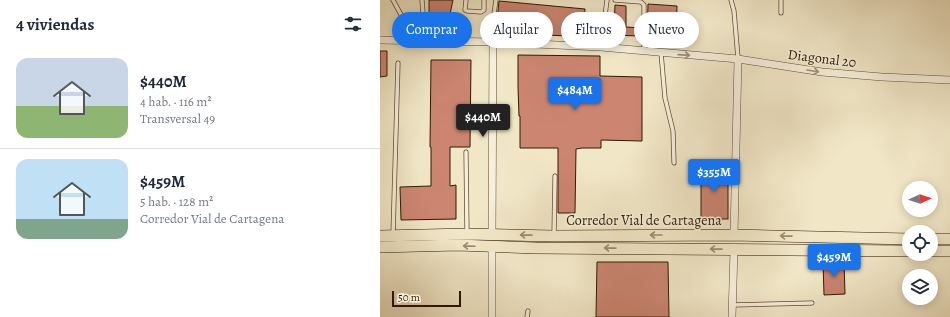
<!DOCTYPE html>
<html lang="es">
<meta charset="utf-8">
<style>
body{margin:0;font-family:Alegreya,serif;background:#f6f6f7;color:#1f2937;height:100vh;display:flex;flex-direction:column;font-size:15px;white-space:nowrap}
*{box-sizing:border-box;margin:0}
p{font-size:13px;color:#747a83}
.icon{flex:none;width:22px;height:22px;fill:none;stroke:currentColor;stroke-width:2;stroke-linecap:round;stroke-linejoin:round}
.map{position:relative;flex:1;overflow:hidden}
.side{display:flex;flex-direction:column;background:#fff;width:380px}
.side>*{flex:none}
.top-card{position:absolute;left:12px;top:12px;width:380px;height:36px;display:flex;gap:8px}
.needle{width:26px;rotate:87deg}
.tools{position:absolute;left:522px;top:181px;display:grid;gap:8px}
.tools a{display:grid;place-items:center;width:36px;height:36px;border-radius:50%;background:#fff;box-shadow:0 2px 10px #0003;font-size:20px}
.scale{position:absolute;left:12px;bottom:10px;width:69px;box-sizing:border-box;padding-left:4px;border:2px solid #2f1a01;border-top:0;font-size:11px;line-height:14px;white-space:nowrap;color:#2f1a01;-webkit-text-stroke:3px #f6efdb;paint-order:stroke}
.price{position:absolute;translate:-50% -34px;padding:0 9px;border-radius:4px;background:#1a73e8;color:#fff;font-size:13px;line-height:26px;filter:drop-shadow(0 1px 2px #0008)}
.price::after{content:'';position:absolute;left:50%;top:24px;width:12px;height:9px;margin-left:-6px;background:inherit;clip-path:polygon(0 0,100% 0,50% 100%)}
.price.on{background:#222;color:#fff}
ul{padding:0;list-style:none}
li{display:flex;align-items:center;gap:12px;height:100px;padding:0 16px}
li+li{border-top:1px solid #e0e1e3}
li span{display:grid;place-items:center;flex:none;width:112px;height:80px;border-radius:12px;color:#555}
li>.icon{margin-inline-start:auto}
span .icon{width:48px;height:48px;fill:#fffc;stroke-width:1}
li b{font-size:17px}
h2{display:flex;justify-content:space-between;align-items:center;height:48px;padding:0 16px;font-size:17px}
.chip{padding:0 14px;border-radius:18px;background:#fff;box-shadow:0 2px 10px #0003;font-size:14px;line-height:36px}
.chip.on{background:#1a73e8;color:#fff}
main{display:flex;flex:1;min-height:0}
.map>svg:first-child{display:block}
</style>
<main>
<section class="side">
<h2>4 viviendas<svg class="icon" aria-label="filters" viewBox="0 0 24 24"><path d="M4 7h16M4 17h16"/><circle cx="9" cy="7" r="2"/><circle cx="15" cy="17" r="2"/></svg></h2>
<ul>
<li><span style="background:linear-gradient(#c9d6e8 60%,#8fb573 0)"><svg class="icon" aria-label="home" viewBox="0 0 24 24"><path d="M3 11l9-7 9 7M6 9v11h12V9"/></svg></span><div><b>$440M</b><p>4 hab. · 116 m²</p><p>Transversal 49</p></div></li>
<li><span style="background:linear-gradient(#bfe0f5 75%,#7fa58c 0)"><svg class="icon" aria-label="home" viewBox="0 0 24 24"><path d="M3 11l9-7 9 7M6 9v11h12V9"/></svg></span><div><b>$459M</b><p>5 hab. · 128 m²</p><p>Corredor Vial de Cartagena</p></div></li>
</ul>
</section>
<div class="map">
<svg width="570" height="317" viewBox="0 0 570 317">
<rect width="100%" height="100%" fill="#f1e7c7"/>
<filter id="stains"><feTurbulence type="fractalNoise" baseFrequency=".005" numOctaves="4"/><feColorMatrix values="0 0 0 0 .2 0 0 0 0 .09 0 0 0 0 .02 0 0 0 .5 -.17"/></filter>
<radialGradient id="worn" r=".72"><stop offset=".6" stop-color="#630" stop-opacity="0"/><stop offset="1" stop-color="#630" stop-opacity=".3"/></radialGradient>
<!-- building -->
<g fill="#cb8571" stroke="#2f1a01">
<path d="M49,0h24l-4,19 -20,-1z"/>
<path d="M119,1l86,8 -2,28 -87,-5z"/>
<path d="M268,4l29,2 -1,32 -29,-2z"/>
<path d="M235,5l11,1v21l15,1 -1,8 -32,-1 1,-8h5z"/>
<path d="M0,51h7v25l-7,1z"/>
<path d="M138,55l82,1v20l42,1v64l-41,-1v8h-19l-6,1 -1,64h-17v-65h-38v-32h-1l-1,-29z"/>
<path d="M51,60h40l-1,87h-20v39l6,-1v34l-55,1 -1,-33 31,-1v-39h-1z"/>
<rect x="321" y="167" width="27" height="52"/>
<path d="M217,262h71l1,55h-73z"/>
<path d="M443,262h21l1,32 -21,1z"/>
</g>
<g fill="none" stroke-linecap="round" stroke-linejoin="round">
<!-- service casing -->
<g stroke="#604d32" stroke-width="5">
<g id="service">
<path d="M13,0l13,24 3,16"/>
<path d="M42,0l3,40"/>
<path d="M86,0l-1,10 2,1 14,1 3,-2v-10"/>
<path d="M235,0l26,2 3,3v46"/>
<path d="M351,0l3,11 4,47"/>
<path d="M401,13v-13"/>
<path d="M113,42l-1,-15 4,-27"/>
<path d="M221,47l6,-47"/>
<path d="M281,53l4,45 8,33 1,32"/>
<path d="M86,152l1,81"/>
<path d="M13,234l5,-171"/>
<path d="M174,235l1,-59"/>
<path d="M352,305l80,-2"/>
<path d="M147,317l1,-6"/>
</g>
</g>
<!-- minor casing -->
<g stroke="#604d32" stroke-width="8">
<g id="minor">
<path d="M0,40l113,2 108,5 137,12 84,13 60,5 68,3"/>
<path d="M112,235l1,-193"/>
<path d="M354,235l4,-176"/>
<path d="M112,246v71"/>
<path d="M352,317l2,-67"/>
</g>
</g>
<!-- primary casing -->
<g stroke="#2f1a01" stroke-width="12">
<g id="primary">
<path d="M0,236l87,-2 87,2 180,-1 175,4"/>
<path d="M551,239h19"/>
<path d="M0,247l78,-2 78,3 373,3"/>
<path d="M551,251h19"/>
</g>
</g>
<!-- service -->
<use href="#service" stroke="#f6efdb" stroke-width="3.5"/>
<!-- minor -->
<use href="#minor" stroke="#f6efdb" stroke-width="7"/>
<!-- primary -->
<use href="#primary" stroke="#f1e7c7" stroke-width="11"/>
</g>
<!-- one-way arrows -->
<defs><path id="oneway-shaft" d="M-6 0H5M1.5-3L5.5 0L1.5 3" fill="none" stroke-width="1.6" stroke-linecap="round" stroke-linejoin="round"/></defs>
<g stroke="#9c8f79">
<use href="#oneway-shaft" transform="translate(304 55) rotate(4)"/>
<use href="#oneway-shaft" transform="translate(433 71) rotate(9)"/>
</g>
<g stroke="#9a8b6e">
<use href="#oneway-shaft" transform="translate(146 235) rotate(-179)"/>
<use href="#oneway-shaft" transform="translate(276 235) rotate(180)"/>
<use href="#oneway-shaft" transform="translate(406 236) rotate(-179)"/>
<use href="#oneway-shaft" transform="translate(89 246) rotate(-178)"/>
<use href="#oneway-shaft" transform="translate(230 248) rotate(-179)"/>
<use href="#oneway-shaft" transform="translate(336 249) rotate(-179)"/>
</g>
<g text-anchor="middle" stroke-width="3" stroke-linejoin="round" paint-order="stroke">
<!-- street labels -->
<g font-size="14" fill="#2f1a01" stroke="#f6efdb">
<text transform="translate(442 58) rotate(7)" y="5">Diagonal 20</text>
<text x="264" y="225">Corredor Vial de Cartagena</text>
</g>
</g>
<rect width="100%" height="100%" filter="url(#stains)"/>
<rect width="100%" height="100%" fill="url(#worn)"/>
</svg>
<div class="tools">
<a><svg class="needle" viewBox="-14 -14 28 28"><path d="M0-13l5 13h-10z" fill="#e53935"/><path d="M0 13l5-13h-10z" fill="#747a83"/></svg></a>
<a><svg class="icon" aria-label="locate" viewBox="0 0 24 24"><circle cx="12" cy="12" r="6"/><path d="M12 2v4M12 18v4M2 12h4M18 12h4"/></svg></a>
<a><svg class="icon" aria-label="layers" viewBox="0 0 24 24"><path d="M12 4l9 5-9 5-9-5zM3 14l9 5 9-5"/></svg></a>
</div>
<div class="scale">50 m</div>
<b class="price" style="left:195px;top:111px">$484M</b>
<b class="price on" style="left:103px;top:138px">$440M</b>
<b class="price" style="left:334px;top:193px">$355M</b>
<b class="price" style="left:454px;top:278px">$459M</b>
<div class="top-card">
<a class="chip on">Comprar</a>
<a class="chip">Alquilar</a>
<a class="chip">Filtros</a>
<a class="chip">Nuevo</a>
</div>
</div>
</main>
